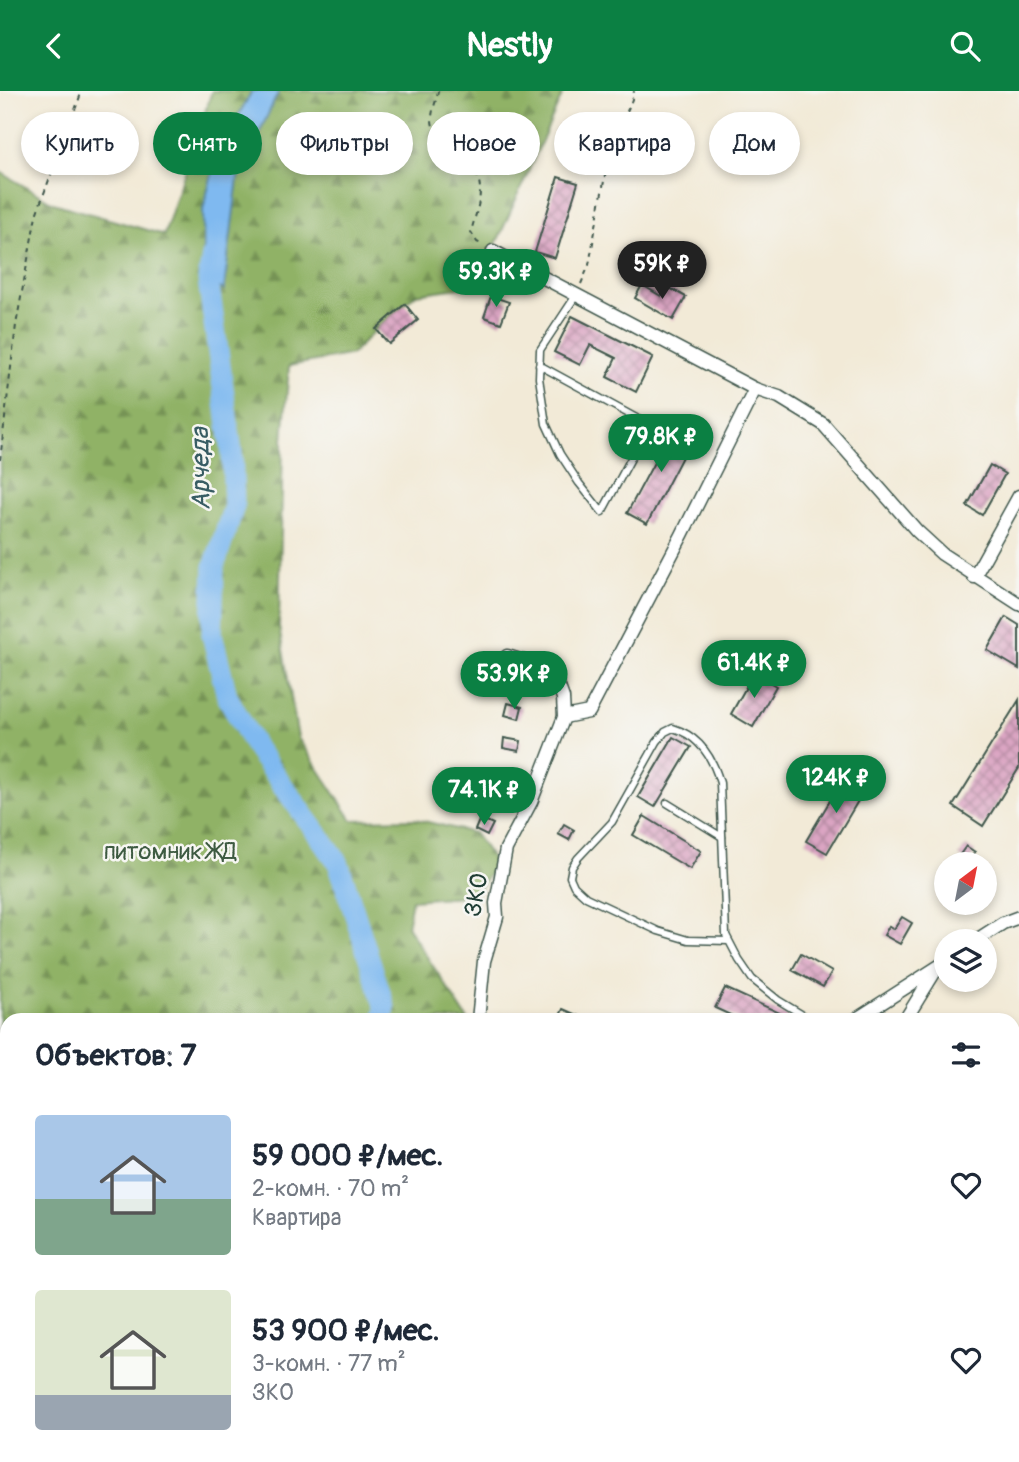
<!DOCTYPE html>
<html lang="ru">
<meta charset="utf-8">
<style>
body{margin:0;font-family:Pangolin,sans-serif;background:#f2f2f3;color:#1f2937;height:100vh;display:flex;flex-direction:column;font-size:26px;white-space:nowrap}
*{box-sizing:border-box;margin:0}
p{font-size:23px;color:#747a83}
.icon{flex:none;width:38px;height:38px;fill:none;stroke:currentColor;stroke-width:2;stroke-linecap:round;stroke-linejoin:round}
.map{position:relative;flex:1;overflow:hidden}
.details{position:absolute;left:0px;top:922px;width:1020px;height:450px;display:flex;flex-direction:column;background:#fff;border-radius:21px 21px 0 0;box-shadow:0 4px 10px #0003}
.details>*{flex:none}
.top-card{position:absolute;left:21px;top:21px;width:978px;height:63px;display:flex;gap:14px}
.needle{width:46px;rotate:32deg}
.controls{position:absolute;left:934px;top:761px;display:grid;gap:14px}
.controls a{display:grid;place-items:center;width:63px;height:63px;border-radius:50%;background:#fff;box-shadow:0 4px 10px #0003;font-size:35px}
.price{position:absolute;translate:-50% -60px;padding:0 16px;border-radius:24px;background:#0b8043;color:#fff;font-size:23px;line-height:46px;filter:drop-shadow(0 2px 4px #0008)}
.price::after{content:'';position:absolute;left:50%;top:42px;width:21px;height:16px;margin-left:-10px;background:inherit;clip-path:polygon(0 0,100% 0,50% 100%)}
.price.selected{background:#222;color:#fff}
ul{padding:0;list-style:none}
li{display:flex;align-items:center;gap:21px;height:175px;padding:0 35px}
li span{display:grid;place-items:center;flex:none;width:196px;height:140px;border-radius:7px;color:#555}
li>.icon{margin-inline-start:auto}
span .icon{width:84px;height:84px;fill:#fffc;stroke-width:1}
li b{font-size:30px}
h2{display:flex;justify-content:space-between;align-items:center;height:84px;padding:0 35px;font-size:30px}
.pill{padding:0 24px;border-radius:32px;background:#fff;box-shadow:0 4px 10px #0003;font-size:24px;line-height:63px}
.pill.selected{background:#0b8043;color:#fff}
header{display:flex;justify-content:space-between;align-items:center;height:91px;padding:0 35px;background:#0b8043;color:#fff;font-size:32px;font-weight:700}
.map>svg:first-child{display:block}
</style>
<header><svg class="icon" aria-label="back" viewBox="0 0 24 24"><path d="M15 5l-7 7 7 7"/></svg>Nestly<svg class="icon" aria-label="search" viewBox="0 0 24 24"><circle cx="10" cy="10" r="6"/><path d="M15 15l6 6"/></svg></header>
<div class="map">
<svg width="1019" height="1371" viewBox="0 0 1019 1371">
<defs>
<pattern id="forest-firs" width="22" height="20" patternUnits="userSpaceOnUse" patternTransform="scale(1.75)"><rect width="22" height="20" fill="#90b266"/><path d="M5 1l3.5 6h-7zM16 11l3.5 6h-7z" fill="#759255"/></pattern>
<pattern id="building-cross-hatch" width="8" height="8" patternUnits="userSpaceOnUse" patternTransform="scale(1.75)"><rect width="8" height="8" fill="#dba5c3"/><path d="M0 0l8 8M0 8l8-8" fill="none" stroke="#b1889f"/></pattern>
</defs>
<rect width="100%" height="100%" fill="#f6f6f2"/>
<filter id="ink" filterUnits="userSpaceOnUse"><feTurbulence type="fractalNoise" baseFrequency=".0143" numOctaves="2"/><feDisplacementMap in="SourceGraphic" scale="14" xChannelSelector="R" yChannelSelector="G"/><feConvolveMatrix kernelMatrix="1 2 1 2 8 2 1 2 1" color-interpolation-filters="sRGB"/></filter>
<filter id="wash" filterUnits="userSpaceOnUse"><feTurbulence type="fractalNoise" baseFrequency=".00686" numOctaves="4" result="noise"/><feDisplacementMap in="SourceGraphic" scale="28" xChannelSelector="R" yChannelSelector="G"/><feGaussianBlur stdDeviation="1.57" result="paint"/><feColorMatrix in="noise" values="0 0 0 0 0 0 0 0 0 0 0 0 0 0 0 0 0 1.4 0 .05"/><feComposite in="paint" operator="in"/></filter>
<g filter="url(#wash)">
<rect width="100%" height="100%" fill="#f2ead7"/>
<!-- forest -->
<path fill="url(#forest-firs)" stroke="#58784d" stroke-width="2" d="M212,0h352l-71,160 -21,35 -56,8 -40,35 -24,25 -63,12 -6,75 -4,186 19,111 54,82 63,-1 59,14 22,31 -21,31 -63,5 -5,26 61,94h-461v205l-7,2v-1055l53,31 111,32z"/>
<!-- water -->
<path fill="#7fb9f0" stroke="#4f7b92" stroke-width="2" d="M252,0h27l-41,87 -14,112 -20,-10 -1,-71 12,-47 11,-9 12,-37z"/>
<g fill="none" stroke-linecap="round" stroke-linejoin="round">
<!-- river -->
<g stroke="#7fb9f0" stroke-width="21">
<path d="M212,165l-4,23 24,174 2,53 -20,61 -2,67 15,62 30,54 81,112 47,146 -3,12"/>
<path d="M0,1082l7,-2"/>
</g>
</g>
<g id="blocks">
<!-- building -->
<g fill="url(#building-cross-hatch)">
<path d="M558,86l20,6 -23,75 -20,-6z"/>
<path d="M642,194l19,11 5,-10 20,11 -13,23 -38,-22z"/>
<path d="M491,205l18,6 -8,21 -17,-6z"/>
<path d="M405,213l13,16 -29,24 -13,-15z"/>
<path d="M572,225l81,41 -17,35 -29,-15 9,-19 -26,-13 -10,20 -26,-13z"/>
<path d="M684,330l13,7 -50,96 -20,-11 39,-73 6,3z"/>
<path d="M990,374l15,9 -23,41 -15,-9z"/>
<path d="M1006,526l13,8v44l-32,-19z"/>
<path d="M754,582l22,13 -23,41 -22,-13z"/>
<path d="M1019,609v68l-36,58 -30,-20z"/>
<path d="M508,612l14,4 -3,12 -14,-4z"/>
<path d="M673,646l18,10 -36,60 -17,-10z"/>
<path d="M504,647l17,3 -2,10 -16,-3z"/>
<path d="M844,686l21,12 -38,64 -21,-12z"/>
<path d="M490,697l11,4 -3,10 -12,-5z"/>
<path d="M644,725l57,35 -11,18 -57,-34z"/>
<path d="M480,727l13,6 -6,12 -12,-6z"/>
<path d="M564,733l10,6 -5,10 -11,-6z"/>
<path d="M966,755l9,6 -7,10 -9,-6z"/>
<path d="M902,826l10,6 -12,21 -16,-9 5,-9 5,3z"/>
<path d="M801,863l31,18 -9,15 -31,-17z"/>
<path d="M725,897l70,32h-54l-26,-12z"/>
<path d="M563,918l25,11h-30z"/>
</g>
</g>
</g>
<g filter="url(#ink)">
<use href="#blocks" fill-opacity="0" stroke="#3f574c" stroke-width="2"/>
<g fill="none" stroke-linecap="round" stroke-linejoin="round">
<!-- service casing -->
<g stroke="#3f574c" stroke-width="9">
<g id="service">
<path d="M539,274l110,60 -47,87 -23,-29 -19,-29 -14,-30 -7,-46 1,-28 37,-56"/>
<path d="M667,712l55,34"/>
<path d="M729,850l-41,-1 -30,-9 -72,-34 -12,-11 -4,-9 2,-10 6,-9 34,-36 45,-80 8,-10 8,-4c26,8 40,30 47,55l6,152 13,25 13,19 26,21 33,20"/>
</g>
</g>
<!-- minor casing -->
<g stroke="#3f574c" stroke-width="15">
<g id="minor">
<path d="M493,160l262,138 24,8 44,27 94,107 25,23 77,50"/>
<path d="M974,486l45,-81"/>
<path d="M564,626l25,-5 93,-177 73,-146"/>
<path d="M975,850l28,-18 16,-6"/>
<path d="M478,929l6,-59 13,-44 -1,-14 10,-54 25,-47 33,-85 -1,-19 -10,-28 -46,-14"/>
<path d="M855,929l92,-59"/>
<path d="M905,929l29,-47"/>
<path d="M80,1365l2,6"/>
<path d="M431,1365l1,6"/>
<path d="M697,1371l1,-6"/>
<path d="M884,1371l3,-6"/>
</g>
</g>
<!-- path -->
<g stroke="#3f574c" stroke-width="2" stroke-dasharray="5 5" stroke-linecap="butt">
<path d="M438,0c-1,9 -6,18 -6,27 -1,26 38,39 46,60 6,17 -3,37 -7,54l6,10 6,3"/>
<path d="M581,193l8,-19 22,-123c7,-17 20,-33 23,-51"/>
<path d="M0,369l16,-135 20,-110 46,-124"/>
</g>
<!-- service -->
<use href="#service" stroke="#fff" stroke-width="6"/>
<!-- minor -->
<use href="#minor" stroke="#fff" stroke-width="12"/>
</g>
</g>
<g text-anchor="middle" stroke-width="5" stroke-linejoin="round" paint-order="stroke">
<!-- park labels -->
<g font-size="24" fill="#3d5a41" stroke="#f6f6f2">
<text x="170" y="768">питомник ЖД</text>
</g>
<!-- street labels -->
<g font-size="24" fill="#1f3d34" stroke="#f6f6f2">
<text transform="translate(476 804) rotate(-80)" y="8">ЗКО</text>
</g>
<!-- water labels -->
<g font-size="26" font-style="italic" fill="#375c63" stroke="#f6f6f2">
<text transform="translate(200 378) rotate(-91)" y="9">Арчеда</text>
</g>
</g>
</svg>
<div class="controls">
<a><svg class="needle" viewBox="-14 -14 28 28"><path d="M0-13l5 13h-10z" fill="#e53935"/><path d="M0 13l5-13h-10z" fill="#747a83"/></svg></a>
<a><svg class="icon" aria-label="layers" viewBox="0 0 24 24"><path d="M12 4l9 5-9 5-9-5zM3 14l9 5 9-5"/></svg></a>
</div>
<b class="price selected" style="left:662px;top:210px">59K ₽</b>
<b class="price" style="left:496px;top:218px">59.3K ₽</b>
<b class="price" style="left:661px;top:383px">79.8K ₽</b>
<b class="price" style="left:754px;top:609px">61.4K ₽</b>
<b class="price" style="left:514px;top:620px">53.9K ₽</b>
<b class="price" style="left:836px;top:724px">124K ₽</b>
<b class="price" style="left:484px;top:736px">74.1K ₽</b>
<div class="top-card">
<a class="pill">Купить</a>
<a class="pill selected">Снять</a>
<a class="pill">Фильтры</a>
<a class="pill">Новое</a>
<a class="pill">Квартира</a>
<a class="pill">Дом</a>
</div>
<section class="details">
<h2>Объектов: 7<svg class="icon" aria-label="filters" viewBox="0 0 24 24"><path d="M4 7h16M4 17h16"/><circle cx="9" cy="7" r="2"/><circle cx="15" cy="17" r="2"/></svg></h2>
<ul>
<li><span style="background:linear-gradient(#a9c7e8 60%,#7fa58c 0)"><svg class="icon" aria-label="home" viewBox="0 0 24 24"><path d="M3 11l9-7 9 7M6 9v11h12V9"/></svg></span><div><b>59 000 ₽/мес.</b><p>2-комн. · 70 m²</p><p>Квартира</p></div><svg class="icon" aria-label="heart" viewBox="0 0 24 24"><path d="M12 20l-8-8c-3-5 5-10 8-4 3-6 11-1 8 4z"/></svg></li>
<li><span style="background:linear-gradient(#dfe7d0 75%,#9aa5b1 0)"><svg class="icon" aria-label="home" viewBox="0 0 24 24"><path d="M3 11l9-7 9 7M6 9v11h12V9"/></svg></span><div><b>53 900 ₽/мес.</b><p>3-комн. · 77 m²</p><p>ЗКО</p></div><svg class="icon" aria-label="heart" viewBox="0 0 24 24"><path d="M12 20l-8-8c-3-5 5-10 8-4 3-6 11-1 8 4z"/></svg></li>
</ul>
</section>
</div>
